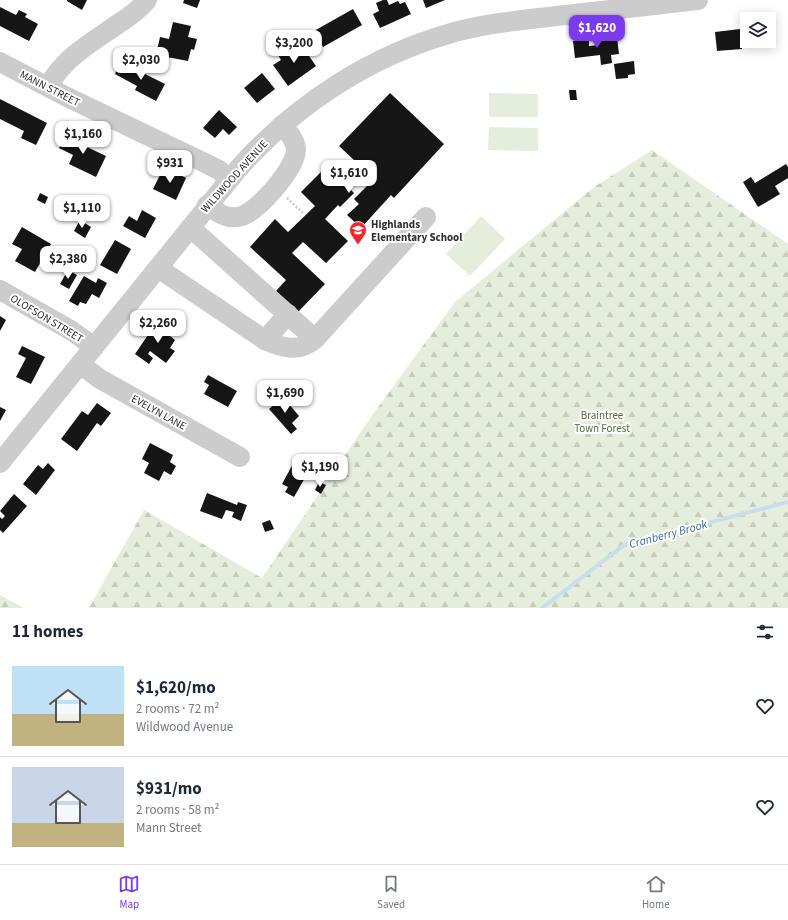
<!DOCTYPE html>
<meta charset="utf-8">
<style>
body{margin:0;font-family:"Source Sans 3",sans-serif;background:#f6f6f7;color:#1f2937;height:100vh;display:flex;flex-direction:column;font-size:15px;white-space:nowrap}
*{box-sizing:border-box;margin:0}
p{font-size:13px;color:#747a83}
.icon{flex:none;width:22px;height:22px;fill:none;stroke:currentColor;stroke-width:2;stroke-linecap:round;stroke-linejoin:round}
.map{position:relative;height:608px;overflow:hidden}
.side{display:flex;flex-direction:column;background:#fff;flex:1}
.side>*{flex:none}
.controls{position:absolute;left:740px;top:12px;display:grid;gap:8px}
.controls a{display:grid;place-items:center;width:36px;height:36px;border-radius:0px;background:#fff;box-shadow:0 2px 10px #0003;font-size:20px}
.price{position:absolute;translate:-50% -34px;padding:0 9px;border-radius:8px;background:#fff;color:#222;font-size:13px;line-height:26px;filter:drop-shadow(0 1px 2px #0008)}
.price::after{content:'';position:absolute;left:50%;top:24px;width:12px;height:9px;margin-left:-6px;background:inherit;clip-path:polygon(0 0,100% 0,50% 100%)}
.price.selected{background:#7c3aed;color:#fff}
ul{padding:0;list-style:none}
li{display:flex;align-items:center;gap:12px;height:100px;padding:0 12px}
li+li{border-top:1px solid #e0e1e3}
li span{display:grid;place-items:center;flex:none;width:112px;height:80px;border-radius:0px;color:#555}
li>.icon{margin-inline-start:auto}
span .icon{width:48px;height:48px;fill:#fffc;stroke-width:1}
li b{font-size:17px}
h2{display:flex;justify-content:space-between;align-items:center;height:48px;padding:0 12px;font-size:17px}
.tabs{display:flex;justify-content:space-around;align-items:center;height:56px;border-top:1px solid #e0e1e3;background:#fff;font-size:11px;color:#747a83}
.tabs a{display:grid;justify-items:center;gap:2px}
.tabs .selected{color:#7c3aed}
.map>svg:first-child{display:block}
</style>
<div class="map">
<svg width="788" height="608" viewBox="0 0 788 608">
<defs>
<pattern id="forest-firs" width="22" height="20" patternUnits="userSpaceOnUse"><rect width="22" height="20" fill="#e5eddd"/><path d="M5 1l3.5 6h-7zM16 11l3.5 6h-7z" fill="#c5ccbe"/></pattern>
</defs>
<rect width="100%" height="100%" fill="#fff"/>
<!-- forest -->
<g fill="url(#forest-firs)">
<path d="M652,150l136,94v364h-699l55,-98 118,68 111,-164 82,-112 139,-115z"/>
<path d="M0,595l24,13h-24z"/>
</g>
<!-- pitch -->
<g fill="#e5eddd">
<path d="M489,93l49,1v23h-49z"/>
<path d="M489,127l49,1v23l-50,-1z"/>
<path d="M481,216l24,23 -35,37 -24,-22z"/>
</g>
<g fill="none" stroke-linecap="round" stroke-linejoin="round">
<!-- stream -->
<path stroke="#c8ddee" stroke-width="4" d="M542,608l82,-63 164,-43"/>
</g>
<!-- building -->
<g fill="#161616">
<path d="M67,0h20l-5,10 -15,-9z"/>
<path d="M184,0h16l-3,8 -14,-5z"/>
<path d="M383,0h4l2,5 9,-4 2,3 5,-2 6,12 -31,14 -7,-14 6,-3 -3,-8z"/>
<path d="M423,0h22l-19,8z"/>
<path d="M0,7l16,8 3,-5 8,4 -2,3 13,7 -9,17 -29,-15z"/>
<path d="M353,9l9,16 -39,22 -9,-16z"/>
<path d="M173,22l18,4 -3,11 9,2 -3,11 -3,-1 -3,12 -32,-6 4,-18 9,2z"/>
<path d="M740,29l2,20 -25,2 -2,-19z"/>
<path d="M617,37l2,17 -8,1 1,8 -11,2 -1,-10 -25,3 -2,-17 16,-2v7l10,-1 -1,-6z"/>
<path d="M300,43l16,23 -28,20 -15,-21 8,-5 -5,-8 8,-6 4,6z"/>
<path d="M634,61l1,13 -7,1v3l-12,1 -2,-15z"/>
<path d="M121,62l44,22 -9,17 -21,-11 2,-4 -22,-12z"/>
<path d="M262,73l13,16 -18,14 -13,-15z"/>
<path d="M569,90h7l1,10h-7z"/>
<path d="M390,93l54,51 -50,54 -3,-3 -30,33 -14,-13 12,-11 -5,-5 20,-20 -13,-12 -16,17 9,9 -14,14 -2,-2 -13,14 23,22 -22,22 -23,-21 -11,11 33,31 -28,29 -21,-22 10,-11 -36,-33 25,-28 13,13 27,-26 -14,-14 26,-26 11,10 16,-16 -15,-14z"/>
<path d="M0,99l47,24 -11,22 -15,-7 3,-7 -24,-12z"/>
<path d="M219,110l18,17 -8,8 -6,-6 -8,9 -12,-10z"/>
<path d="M66,133l23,10 -2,4 19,9 -10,21 -27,-13 4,-9 -14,-7z"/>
<path d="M786,164l2,3v11l-13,8 5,8 -22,13 -15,-25 8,-5 4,6z"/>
<path d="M164,167l22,11 -10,22 -23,-11z"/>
<path d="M40,193l8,4 -3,7 -8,-4z"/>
<path d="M142,210l14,8 -11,20 -22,-12 6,-10 8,5z"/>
<path d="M80,220l11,7 -6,11 -11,-7z"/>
<path d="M22,227l29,17 -16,28 -20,-11 7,-12 -10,-5z"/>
<path d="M115,240l16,9 -14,25 -17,-9z"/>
<path d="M68,270l9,5 -8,14 -9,-5z"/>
<path d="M84,276l12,7 2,-5 9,5 -8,15 -7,-4 -6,10 -6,-2 -2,4 -9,-5z"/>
<path d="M0,316l6,4 -6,11z"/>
<path d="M164,320l11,7 -5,9 5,4 -5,8 5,3 -9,12 -16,-12 -2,3 5,4 -4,6 -14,-10 15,-22 8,6 3,-4 -5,-3z"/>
<path d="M22,346l23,11 -14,27 -15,-7 10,-19 -8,-4z"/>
<path d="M208,375l29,16 -9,16 -24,-13 5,-9 -5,-3z"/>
<path d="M283,397l16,19 -7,7 5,6 -6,5 -22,-25z"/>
<path d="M97,403l14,10 -10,13 -4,-3 -20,28 -16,-12 21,-28 6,4z"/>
<path d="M0,407l6,3 -6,11z"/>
<path d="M150,443l23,12 -3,7 6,4 -5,9 -7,-4 -5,10 -15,-8 5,-10 -7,-4z"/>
<path d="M295,460l15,9 -16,28 -9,-5 3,-5 -6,-3z"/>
<path d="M48,463l7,7 -19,25 -13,-11 15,-19 5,4z"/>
<path d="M319,482l7,3 -5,9 -6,-4z"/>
<path d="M207,493l30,12 1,-3 9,3 -6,16 -9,-4 2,-5 -8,-2 -4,9 -22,-8z"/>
<path d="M14,494l13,12 -24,27 -3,-3v-13l2,2 3,-3 -5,-5z"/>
<path d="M270,520l4,9 -9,3 -3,-9z"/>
</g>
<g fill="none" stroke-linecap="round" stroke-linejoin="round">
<!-- path -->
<path stroke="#ccc" stroke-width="2.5" stroke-dasharray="2 2" stroke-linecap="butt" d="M287,198l16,15"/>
<!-- minor -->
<g stroke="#ccc" stroke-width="20">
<path d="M0,62l65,34 142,68 12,6 10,9"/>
<path d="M48,87c16,-30 43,-44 70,-63 11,-7 21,-14 29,-24"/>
<path d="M207,205c10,7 19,14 31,12 18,-2 59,-50 58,-68 -1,-10 -8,-17 -14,-24"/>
<path d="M190,228l12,10 113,101"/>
<path d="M158,268l107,72c17,8 35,13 50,-1l111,-122"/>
<path d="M0,290l72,41 22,16"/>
<path d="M265,340l23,-26"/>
<path d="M80,364l20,15 140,78"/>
<path d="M0,463l238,-294c58,-65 133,-114 217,-137 33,-9 68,-12 102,-16 47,-5 94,-11 141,-16"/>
</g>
</g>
<!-- icons -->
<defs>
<g id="school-pin" transform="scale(0.9)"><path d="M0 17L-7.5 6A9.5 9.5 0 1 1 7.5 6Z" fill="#f0282c" stroke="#fff"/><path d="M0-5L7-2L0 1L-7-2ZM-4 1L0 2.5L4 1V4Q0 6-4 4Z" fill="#fff"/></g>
</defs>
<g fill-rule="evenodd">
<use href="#school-pin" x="358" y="230"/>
</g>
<g text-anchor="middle" stroke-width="4" stroke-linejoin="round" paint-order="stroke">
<!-- street labels -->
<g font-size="11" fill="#2f2f2f" stroke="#fff">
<text transform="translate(50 88) rotate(27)" y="4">MANN STREET</text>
<text transform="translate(234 176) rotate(-48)" y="4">WILDWOOD AVENUE</text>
<text transform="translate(47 318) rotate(31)" y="4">OLOFSON STREET</text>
<text transform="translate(159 412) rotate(29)" y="4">EVELYN LANE</text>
</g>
<!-- poi labels -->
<g font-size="11" font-weight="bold" fill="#2f2f2f" stroke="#fff" text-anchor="start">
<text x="371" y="228">Highlands<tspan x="371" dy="13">Elementary School</tspan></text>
</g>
<!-- park labels -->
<g font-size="11" fill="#4f6e3a" stroke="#fff">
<text x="602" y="419">Braintree<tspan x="602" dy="13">Town Forest</tspan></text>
</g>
<!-- water labels -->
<g font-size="12" font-style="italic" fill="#386d97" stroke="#fff">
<text transform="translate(668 534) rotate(-15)" y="4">Cranberry Brook</text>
</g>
</g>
</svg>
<div class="controls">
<a><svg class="icon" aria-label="layers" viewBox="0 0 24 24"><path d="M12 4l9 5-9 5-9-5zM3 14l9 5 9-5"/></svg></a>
</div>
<b class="price selected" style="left:597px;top:49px">$1,620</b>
<b class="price" style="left:294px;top:64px">$3,200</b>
<b class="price" style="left:141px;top:81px">$2,030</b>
<b class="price" style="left:83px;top:155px">$1,160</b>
<b class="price" style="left:170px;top:184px">$931</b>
<b class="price" style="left:349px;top:194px">$1,610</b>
<b class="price" style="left:82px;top:229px">$1,110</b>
<b class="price" style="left:68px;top:280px">$2,380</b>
<b class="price" style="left:158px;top:344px">$2,260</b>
<b class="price" style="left:285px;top:414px">$1,690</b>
<b class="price" style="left:320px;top:488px">$1,190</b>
</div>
<section class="side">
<h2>11 homes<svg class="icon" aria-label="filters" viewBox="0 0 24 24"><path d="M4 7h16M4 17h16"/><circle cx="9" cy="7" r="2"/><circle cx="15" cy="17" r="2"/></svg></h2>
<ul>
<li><span style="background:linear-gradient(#bfe0f5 60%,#c2b280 0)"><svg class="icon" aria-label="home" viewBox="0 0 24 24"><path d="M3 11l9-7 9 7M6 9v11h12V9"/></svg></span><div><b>$1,620/mo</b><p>2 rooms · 72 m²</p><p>Wildwood Avenue</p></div><svg class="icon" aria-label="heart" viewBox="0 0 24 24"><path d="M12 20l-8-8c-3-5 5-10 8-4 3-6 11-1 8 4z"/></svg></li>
<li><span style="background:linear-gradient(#c9d6e8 70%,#c2b280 0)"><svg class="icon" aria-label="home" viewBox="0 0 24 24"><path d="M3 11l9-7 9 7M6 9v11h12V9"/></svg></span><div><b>$931/mo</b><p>2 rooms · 58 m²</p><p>Mann Street</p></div><svg class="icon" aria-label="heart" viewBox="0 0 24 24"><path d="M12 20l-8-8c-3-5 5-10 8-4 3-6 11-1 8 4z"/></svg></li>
</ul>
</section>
<nav class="tabs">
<a class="selected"><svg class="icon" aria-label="map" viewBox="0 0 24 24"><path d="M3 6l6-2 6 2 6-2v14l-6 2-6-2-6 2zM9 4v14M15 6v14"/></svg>Map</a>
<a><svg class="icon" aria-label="saved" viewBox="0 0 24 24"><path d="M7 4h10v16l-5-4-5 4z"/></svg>Saved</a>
<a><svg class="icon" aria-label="home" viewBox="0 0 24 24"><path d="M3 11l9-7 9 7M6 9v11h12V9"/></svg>Home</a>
</nav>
